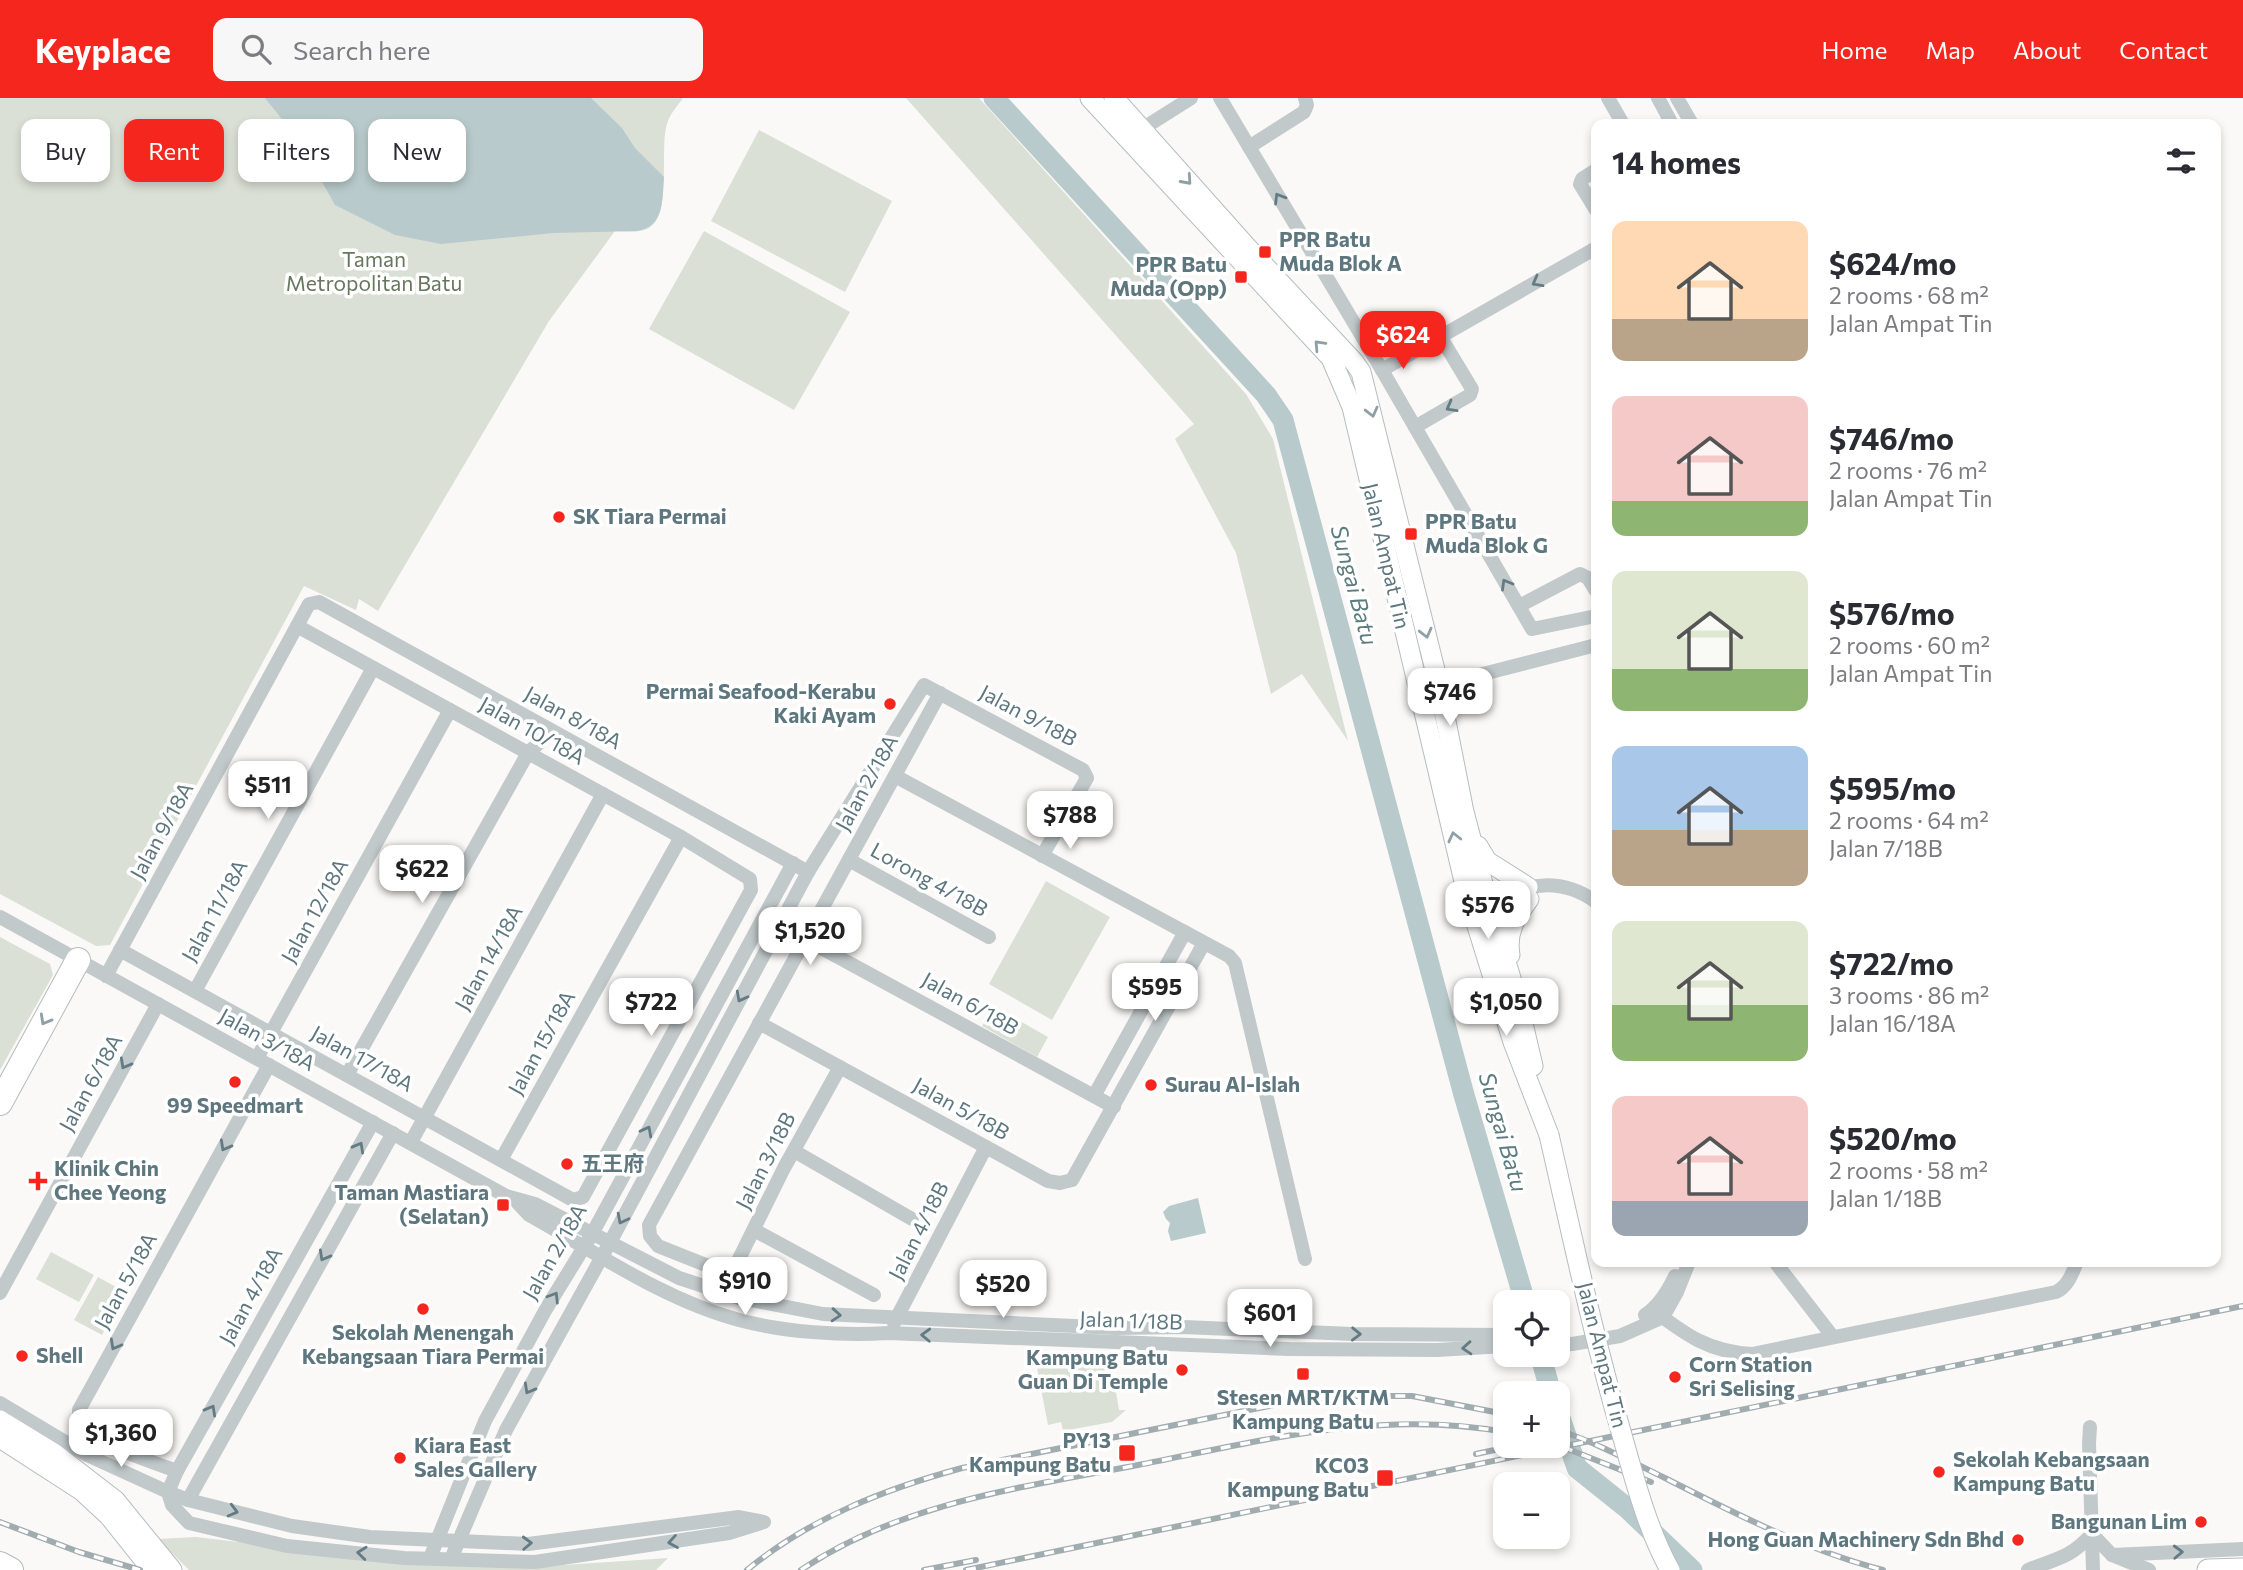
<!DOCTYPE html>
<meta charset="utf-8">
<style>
body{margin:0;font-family:Commissioner,"Noto Sans SC",sans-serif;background:#f7f7f7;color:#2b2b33;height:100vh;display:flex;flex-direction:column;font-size:26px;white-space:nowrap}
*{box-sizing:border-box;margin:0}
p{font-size:23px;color:#7c7c81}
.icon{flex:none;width:38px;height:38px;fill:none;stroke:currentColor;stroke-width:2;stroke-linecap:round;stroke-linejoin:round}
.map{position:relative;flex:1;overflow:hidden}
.details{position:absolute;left:1591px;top:21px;width:630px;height:1148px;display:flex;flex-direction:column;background:#fff;border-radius:14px;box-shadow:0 4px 10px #0003}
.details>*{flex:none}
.guide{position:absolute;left:21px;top:21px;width:665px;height:63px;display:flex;gap:14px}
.fabs{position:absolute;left:1493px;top:1192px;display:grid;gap:14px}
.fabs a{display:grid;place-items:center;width:77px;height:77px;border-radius:14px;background:#fff;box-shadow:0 4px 10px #0003;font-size:35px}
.price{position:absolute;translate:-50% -60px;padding:0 16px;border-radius:14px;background:#fff;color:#222;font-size:23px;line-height:46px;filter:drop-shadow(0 2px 4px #0008)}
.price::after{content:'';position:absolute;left:50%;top:42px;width:21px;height:16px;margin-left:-10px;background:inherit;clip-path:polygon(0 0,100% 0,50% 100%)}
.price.selected{background:#f4261d;color:#fff}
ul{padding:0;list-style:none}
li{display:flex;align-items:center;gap:21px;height:175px;padding:0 21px}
li span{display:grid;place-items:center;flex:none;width:196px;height:140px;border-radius:14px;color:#555}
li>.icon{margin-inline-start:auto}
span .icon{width:84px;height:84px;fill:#fffc;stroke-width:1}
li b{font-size:30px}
h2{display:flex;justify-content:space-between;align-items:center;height:84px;padding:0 21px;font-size:30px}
.pill{padding:0 24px;border-radius:14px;background:#fff;box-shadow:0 4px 10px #0003;font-size:24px;line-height:63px}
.pill.selected{background:#f4261d;color:#fff}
header{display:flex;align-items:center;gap:42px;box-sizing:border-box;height:98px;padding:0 35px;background:#f4261d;color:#fff}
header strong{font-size:33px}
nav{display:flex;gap:38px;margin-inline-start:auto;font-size:24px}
.search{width:490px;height:63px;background:#f7f7f7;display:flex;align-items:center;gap:18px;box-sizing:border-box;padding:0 24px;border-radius:14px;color:#7c7c81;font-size:26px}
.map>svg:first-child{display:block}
</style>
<header>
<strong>Keyplace</strong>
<div class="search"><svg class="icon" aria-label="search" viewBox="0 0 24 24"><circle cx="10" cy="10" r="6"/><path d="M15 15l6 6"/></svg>Search here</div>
<nav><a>Home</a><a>Map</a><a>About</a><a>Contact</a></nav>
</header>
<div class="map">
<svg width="2243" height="1472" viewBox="0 0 2243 1472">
<rect width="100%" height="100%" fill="#faf9f7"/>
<!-- green -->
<g fill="#dbe0d6">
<path d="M0,0h683c-5,7 -12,15 -15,23 -10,23 6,97 -21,108 -9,4 -23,2 -32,2l-66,90 -171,290 -19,-12 -3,11 -52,-24 -194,359 -14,1 -96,-52z"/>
<path d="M906,0h73l267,296 27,45 75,302 -46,-67 -31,20 -35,-141 -61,-114 19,-15z"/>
<path d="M759,32l133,71 -47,91 -134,-71z"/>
<path d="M704,133l146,81 -56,98 -145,-81z"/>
<path d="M1046,783l64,36 -58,103 -63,-36z"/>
<path d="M0,839l50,27 3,11 -53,95z"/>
<path d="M994,908l54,31 -11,20 -55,-31z"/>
<path d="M51,1154l43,23 -15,27 -43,-23z"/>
<path d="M98,1179l27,15 -23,43 -28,-15z"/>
<path d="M1033,1250l75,14 4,5 7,43h7l-14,12 -49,9 -2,-9 -13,3z"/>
<path d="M196,1439l219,26 119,4 134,-9 -12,12h-467l-31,-31z"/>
</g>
<!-- water -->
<g fill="#b8cacb">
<path d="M265,0h326l31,30 13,20 29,29c-2,23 1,49 -27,54l-83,2 -113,11 -46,-9 -60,-30 -35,-63z"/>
<path d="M1198,1100l8,35 -35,8 -3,-10 2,-8 -4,-4 -3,-7 6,-6z"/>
</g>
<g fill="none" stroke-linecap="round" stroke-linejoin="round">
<!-- river -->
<g stroke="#b8cacb" stroke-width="21">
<path d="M994,0l272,297 17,25 181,675 61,207"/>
<path d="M1540,1256l11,39"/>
<path d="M1558,1314l19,56 50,40 65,62"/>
</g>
<!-- secondary casing -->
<g stroke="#b4bdc0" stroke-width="21">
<g id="secondary">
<path d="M1090,0l241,260 21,49 115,487 46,148 36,93"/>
<path d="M1114,0l133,149 107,115 7,10 78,314 25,126 23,87 30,99 16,68"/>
<path d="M1478,748l9,15 41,26"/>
<path d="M1510,857c-4,-24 6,-38 19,-56"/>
<path d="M0,1322l54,33 61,47 57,70"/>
<path d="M0,1340l82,53 27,25 43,54"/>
</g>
</g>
<!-- primary casing -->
<g stroke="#b5bdc0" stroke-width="23">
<path id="primary" d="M2208,1472l35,-1"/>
</g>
<!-- highway casing -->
<g stroke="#b5bcbe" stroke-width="26">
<g id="highway">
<path d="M0,1005l78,-143"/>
<path d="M0,1466l11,6"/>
</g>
</g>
<!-- street -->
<g stroke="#c2c9cb" stroke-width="14">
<path d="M1220,0l162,272 150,259 64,-13"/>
<path d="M1608,0l15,26"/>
<path d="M1658,0l14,26"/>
<path d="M1677,0l15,26"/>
<path d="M1142,31l49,-31"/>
<path d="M1249,49l55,-35 3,-7 -2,-7"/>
<path d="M1596,72l-14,9 -2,5 16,26"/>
<path d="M1382,272l214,-122"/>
<path d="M1415,329l55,-32 2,-6 -32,-53"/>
<path d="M1519,508l61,-32 8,4 8,13"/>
<path d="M1432,623v-29l4,-6 160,-41"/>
<path d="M895,678l334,180 6,7 70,296"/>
<path d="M849,762l140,77"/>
<path d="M1478,803c44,-13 78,-28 118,1"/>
<path d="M1481,815l51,-15"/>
<path d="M0,819l506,279 29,8 144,74 61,20 83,16 293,14 67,-1 169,7 153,1"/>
<path d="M805,841l309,168"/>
<path d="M120,852l453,250 10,-3 168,-307 -1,-11 -69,-42 -384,-211"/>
<path d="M106,878l203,-372 10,-2 489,270"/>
<path d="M195,893l178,-323"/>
<path d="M759,925l289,158 12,2 12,-3 132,-237"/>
<path d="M257,960l193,-348"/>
<path d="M347,977l181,-322 24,-22"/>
<path d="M1094,998l91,-164"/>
<path d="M411,1044l192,-348"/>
<path d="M794,1053l118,68"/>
<path d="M501,1062l180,-323"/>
<path d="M515,1102l14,15c68,38 135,85 210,105 45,12 103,16 149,13l401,16 148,1 68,-4"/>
<path d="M754,1132l120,65"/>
<path d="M1775,1164l58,75"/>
<path d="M731,1177l53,-107 56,-101"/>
<path d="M0,1195l158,-289"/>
<path d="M740,1200l-9,-23 -73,-29 -8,-10 -1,-11 291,-532"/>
<path d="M1653,1212c33,25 56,42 99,44l304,-62c12,-6 16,-18 21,-30"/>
<path d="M1645,1217c14,-9 23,-24 30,-39"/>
<path d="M894,1225l92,-176"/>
<path d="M1558,1247l14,-1 48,-8 43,-19 14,-25 12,-30"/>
<path d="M0,1305l87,52 81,37 20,8 104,26 78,11 158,7 211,-27 25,5"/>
<path d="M2090,1329l-1,16 4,127"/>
<path d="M177,1373c-22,-8 -83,-28 -95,-45 -4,-5 -3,-10 -3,-16l190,-345"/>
<path d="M168,1394l4,13 17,18 98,23 117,12 131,4 194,-29 32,-10"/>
<path d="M168,1394l9,-21 196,-349"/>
<path d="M188,1402l205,-367"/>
<path d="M2092,1436l20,21 37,15"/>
<path d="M2112,1457l131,-6"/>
<path d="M430,1460l55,-137 61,-112 46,-75 201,-371"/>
<path d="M451,1461l55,-129 108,-195 194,-363 116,-187 159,85 4,8 -45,78"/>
<path d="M2028,1472c29,-12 41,-11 64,-36"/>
</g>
<!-- secondary -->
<use href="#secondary" stroke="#fff" stroke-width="19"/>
<!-- primary -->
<use href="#primary" stroke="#fff" stroke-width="21"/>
<!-- highway -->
<use href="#highway" stroke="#fff" stroke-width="24"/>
<!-- rail casing -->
<g stroke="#a1acb0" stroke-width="6">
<g id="rail">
<path d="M1558,1332c37,12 72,31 107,48 71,36 141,72 218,92"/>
<path d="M1563,1349l88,35"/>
<path d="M1476,1356l37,-8"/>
<path d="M0,1424l79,30 61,18"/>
<path d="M747,1472c63,-52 138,-81 215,-102l327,-66 56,-6h67l93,18"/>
<path d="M801,1472c99,-67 222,-83 337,-105 122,-24 242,-56 367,-33"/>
<path d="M924,1472l52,-10"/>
<path d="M966,1472l1277,-264"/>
</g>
</g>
<!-- rail -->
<use href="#rail" stroke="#fff" stroke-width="3.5" stroke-dasharray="10" stroke-linecap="butt"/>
<!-- secondary-bridge casing -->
<g stroke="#b4bdc0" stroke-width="21" stroke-linecap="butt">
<path id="secondary-bridge" d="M1549,1037c23,100 44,201 73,300 13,46 25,93 48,135"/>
</g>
<!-- secondary-bridge -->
<use href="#secondary-bridge" stroke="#fff" stroke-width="19"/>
</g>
<!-- one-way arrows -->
<defs><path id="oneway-chevron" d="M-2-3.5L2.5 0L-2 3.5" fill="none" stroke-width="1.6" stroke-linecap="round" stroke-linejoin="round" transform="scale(1.75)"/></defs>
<g stroke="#8ea0a5">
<use href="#oneway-chevron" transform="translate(1187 82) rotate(48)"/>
<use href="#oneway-chevron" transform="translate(1319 247) rotate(-133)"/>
<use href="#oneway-chevron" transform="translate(1372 314) rotate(76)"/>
<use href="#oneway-chevron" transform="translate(1426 535) rotate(76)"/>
<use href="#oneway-chevron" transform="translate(1454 739) rotate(-103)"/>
<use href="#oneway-chevron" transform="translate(45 922) rotate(119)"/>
</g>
<g stroke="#637b83">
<use href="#oneway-chevron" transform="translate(1279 100) rotate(-121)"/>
<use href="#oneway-chevron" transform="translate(1537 184) rotate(151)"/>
<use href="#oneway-chevron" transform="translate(1451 309) rotate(151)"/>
<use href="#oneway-chevron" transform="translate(1506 486) rotate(-120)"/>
<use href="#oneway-chevron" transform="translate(741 899) rotate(118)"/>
<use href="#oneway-chevron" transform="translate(125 966) rotate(119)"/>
<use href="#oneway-chevron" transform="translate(647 1033) rotate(-62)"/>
<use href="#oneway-chevron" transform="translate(225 1048) rotate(119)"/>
<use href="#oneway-chevron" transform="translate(359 1049) rotate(-61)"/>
<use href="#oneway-chevron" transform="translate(622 1121) rotate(117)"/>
<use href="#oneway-chevron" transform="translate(324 1158) rotate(119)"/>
<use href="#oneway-chevron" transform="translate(554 1199) rotate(-58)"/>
<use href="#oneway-chevron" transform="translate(836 1217) rotate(4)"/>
<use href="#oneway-chevron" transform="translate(1356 1236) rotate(1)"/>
<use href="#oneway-chevron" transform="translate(926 1237) rotate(-178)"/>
<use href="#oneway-chevron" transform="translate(115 1247) rotate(119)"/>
<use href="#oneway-chevron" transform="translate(1467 1250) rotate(176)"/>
<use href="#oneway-chevron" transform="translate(529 1291) rotate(119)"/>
<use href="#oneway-chevron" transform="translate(211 1312) rotate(-61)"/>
<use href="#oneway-chevron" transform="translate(233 1413) rotate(15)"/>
<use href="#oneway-chevron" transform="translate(673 1444) rotate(171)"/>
<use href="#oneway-chevron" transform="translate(527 1445) rotate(-2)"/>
<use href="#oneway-chevron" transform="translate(2178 1454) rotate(-2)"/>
<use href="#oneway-chevron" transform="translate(362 1455) rotate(-174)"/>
</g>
<!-- markers -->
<g fill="#f4261d" stroke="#fff" stroke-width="2.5">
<rect x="1258" y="147" width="14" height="14" rx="3.5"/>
<rect x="1234" y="172" width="14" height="14" rx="3.5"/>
<circle cx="559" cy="419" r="7"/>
<rect x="1404" y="429" width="14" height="14" rx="3.5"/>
<circle cx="890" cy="606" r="7"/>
<circle cx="235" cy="984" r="7"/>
<circle cx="1151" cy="987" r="7"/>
<circle cx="567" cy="1066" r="7"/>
<path d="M34.5 1072.5h7v7h7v7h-7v7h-7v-7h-7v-7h7z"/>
<rect x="496" y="1100" width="14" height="14" rx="3.5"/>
<circle cx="423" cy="1211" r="7"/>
<circle cx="22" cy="1258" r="7"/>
<circle cx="1182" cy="1272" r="7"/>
<rect x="1296" y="1269" width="14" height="14" rx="3.5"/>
<circle cx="1675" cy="1279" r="7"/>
<rect x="1118" y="1346" width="18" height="18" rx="3.5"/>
<circle cx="400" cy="1360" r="7"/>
<circle cx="1939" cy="1374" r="7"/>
<rect x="1376" y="1371" width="18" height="18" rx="3.5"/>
<circle cx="2201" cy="1424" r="7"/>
<circle cx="2018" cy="1442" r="7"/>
</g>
<g text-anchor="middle" stroke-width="7" stroke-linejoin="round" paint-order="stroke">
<!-- poi labels -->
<g font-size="21" font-weight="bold" fill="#5e777f" stroke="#fff" text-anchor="start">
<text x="1279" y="149">PPR Batu<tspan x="1279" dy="24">Muda Blok A</tspan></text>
<text x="1227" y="174" text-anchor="end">PPR Batu<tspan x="1227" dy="24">Muda (Opp)</tspan></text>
<text x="573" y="426">SK Tiara Permai</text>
<text x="1425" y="431">PPR Batu<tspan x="1425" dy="24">Muda Blok G</tspan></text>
<text x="876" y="601" text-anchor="end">Permai Seafood-Kerabu<tspan x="876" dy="24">Kaki Ayam</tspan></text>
<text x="1165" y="994">Surau Al-Islah</text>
<text x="235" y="1015" text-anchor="middle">99 Speedmart</text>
<text x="581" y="1073">五王府</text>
<text x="54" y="1078">Klinik Chin<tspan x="54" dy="24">Chee Yeong</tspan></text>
<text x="489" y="1102" text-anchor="end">Taman Mastiara<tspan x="489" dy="24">(Selatan)</tspan></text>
<text x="423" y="1242" text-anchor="middle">Sekolah Menengah<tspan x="423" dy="24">Kebangsaan Tiara Permai</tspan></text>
<text x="36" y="1265">Shell</text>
<text x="1168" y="1267" text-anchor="end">Kampung Batu<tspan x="1168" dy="24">Guan Di Temple</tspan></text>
<text x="1689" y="1274">Corn Station<tspan x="1689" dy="24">Sri Selising</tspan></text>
<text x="1303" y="1307" text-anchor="middle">Stesen MRT/KTM<tspan x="1303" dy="24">Kampung Batu</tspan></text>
<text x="1111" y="1350" text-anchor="end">PY13<tspan x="1111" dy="24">Kampung Batu</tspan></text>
<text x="414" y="1355">Kiara East<tspan x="414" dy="24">Sales Gallery</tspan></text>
<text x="1953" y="1369">Sekolah Kebangsaan<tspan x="1953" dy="24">Kampung Batu</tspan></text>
<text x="1369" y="1375" text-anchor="end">KC03<tspan x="1369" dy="24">Kampung Batu</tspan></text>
<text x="2187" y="1431" text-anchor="end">Bangunan Lim</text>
<text x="2004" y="1449" text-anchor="end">Hong Guan Machinery Sdn Bhd</text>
</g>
<!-- park labels -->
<g font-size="21" fill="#66775d" stroke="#fff">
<text x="374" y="169">Taman<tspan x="374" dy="24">Metropolitan Batu</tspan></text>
</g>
<!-- street labels -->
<g font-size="21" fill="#5e777f" stroke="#fff">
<text transform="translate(1386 458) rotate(77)" y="7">Jalan Ampat Tin</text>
<text transform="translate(1028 618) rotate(28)" y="7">Jalan 9/18B</text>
<text transform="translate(573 620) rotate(29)" y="7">Jalan 8/18A</text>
<text transform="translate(532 633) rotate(29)" y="7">Jalan 10/18A</text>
<text transform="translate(867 685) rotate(-61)" y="7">Jalan 2/18A</text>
<text transform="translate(162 733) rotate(-61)" y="7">Jalan 9/18A</text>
<text transform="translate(929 782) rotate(29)" y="7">Lorong 4/18B</text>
<text transform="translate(215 813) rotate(-61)" y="7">Jalan 11/18A</text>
<text transform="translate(315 813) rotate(-61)" y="7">Jalan 12/18A</text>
<text transform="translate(489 860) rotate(-61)" y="7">Jalan 14/18A</text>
<text transform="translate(970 906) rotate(29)" y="7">Jalan 6/18B</text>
<text transform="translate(267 942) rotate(29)" y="7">Jalan 3/18A</text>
<text transform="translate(542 945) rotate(-61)" y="7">Jalan 15/18A</text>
<text transform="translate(362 961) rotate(29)" y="7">Jalan 17/18A</text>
<text transform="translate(91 985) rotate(-61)" y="7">Jalan 6/18A</text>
<text transform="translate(961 1011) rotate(29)" y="7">Jalan 5/18B</text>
<text transform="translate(766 1063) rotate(-63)" y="7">Jalan 3/18B</text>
<text transform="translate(919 1133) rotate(-63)" y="7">Jalan 4/18B</text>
<text transform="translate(555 1154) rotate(-60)" y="7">Jalan 2/18A</text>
<text transform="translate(126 1183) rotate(-61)" y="7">Jalan 5/18A</text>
<text transform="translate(251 1198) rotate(-61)" y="7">Jalan 4/18A</text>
<text transform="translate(1131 1223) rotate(2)" y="7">Jalan 1/18B</text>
<text transform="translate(1602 1257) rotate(76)" y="7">Jalan Ampat Tin</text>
</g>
<!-- water labels -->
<g font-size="23" font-style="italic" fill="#5d7c7e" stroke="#fff">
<text transform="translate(1354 487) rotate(75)" y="8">Sungai Batu</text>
<text transform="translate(1503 1034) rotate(74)" y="8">Sungai Batu</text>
</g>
</g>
</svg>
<div class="fabs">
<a><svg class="icon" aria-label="locate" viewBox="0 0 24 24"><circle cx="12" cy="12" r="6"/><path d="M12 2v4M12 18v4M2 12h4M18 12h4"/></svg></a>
<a>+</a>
<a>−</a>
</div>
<b class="price selected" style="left:1403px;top:273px">$624</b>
<b class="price" style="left:1450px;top:630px">$746</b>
<b class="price" style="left:268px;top:723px">$511</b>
<b class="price" style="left:1070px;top:753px">$788</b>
<b class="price" style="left:422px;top:807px">$622</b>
<b class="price" style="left:1488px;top:843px">$576</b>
<b class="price" style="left:810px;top:869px">$1,520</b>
<b class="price" style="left:1155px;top:925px">$595</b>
<b class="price" style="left:651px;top:940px">$722</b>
<b class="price" style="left:1506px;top:940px">$1,050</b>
<b class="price" style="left:745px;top:1219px">$910</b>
<b class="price" style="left:1003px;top:1222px">$520</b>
<b class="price" style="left:1270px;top:1251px">$601</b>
<b class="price" style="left:121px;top:1371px">$1,360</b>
<div class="guide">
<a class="pill">Buy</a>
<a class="pill selected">Rent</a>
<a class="pill">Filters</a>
<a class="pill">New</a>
</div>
<section class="details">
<h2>14 homes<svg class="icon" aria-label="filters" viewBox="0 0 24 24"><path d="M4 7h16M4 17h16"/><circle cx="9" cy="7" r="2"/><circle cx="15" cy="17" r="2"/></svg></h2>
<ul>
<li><span style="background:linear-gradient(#ffd9b3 70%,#b9a48a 0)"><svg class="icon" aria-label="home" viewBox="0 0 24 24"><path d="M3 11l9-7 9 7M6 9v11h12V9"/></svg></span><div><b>$624/mo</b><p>2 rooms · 68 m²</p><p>Jalan Ampat Tin</p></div></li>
<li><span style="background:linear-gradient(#f6c9c9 75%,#8fb573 0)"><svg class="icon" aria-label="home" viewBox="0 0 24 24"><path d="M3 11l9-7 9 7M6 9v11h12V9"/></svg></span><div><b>$746/mo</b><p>2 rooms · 76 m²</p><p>Jalan Ampat Tin</p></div></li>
<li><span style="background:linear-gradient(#dfe7d0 70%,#8fb573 0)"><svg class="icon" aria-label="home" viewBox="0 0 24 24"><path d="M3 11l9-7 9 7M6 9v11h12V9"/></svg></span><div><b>$576/mo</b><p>2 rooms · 60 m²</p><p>Jalan Ampat Tin</p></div></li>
<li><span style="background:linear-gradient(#a9c7e8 60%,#b9a48a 0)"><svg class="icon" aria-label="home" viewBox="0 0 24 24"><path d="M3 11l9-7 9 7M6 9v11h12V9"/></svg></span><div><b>$595/mo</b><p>2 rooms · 64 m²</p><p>Jalan 7/18B</p></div></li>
<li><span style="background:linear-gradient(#dfe7d0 60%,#8fb573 0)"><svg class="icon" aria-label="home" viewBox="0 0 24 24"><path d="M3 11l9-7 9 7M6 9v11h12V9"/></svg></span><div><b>$722/mo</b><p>3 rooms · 86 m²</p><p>Jalan 16/18A</p></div></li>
<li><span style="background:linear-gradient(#f6c9c9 75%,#9aa5b1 0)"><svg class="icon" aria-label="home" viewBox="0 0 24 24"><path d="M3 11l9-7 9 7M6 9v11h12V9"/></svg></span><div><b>$520/mo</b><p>2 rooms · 58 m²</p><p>Jalan 1/18B</p></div></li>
</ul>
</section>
</div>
